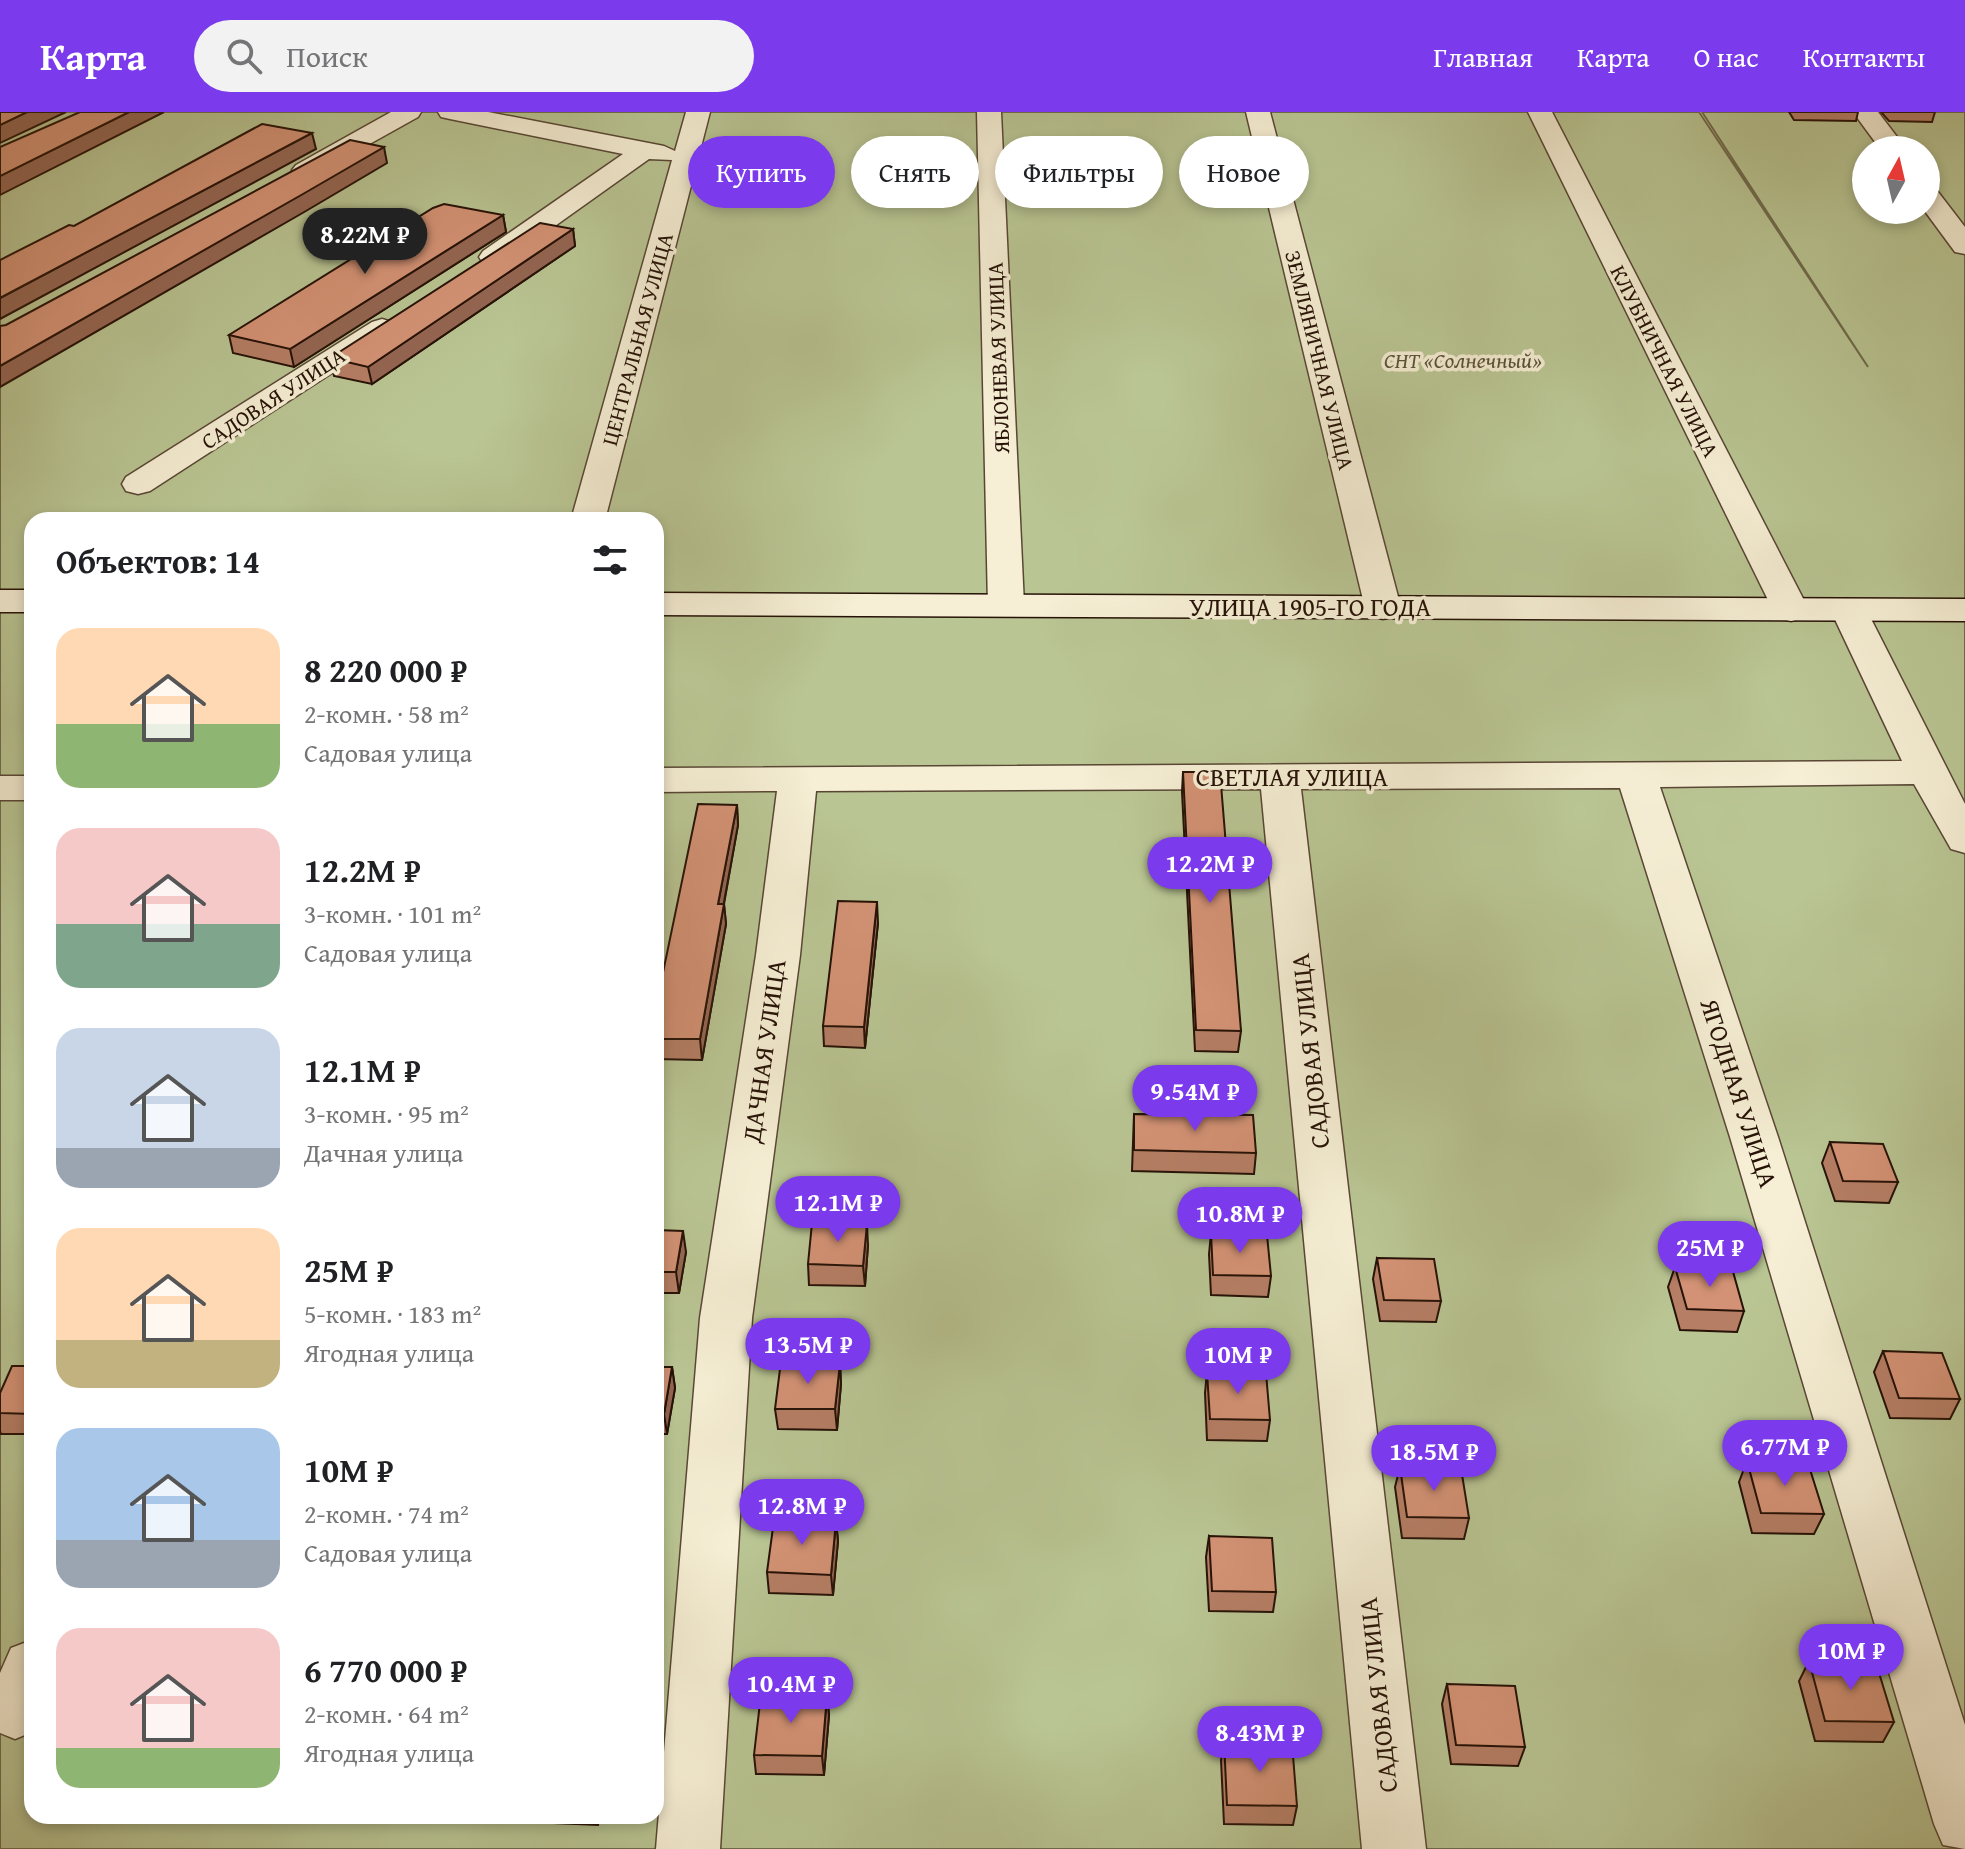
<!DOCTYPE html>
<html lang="ru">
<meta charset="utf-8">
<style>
body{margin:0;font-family:"Gentium Book Plus",serif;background:#f2f2f2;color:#202124;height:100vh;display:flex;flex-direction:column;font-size:30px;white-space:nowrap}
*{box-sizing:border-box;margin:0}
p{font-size:26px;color:#757577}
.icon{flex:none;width:44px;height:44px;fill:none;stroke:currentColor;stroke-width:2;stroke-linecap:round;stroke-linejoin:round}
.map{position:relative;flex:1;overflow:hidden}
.side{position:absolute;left:24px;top:400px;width:640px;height:1312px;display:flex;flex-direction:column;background:#fff;border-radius:24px;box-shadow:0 4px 12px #0003}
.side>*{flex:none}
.top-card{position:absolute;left:688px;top:24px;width:760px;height:72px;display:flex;gap:16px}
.needle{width:52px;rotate:8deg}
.controls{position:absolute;left:1852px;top:24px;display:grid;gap:16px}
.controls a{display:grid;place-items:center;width:88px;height:88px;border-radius:50%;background:#fff;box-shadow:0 4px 12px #0003;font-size:40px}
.price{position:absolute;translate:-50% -68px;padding:0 18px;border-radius:28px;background:#7c3aed;color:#fff;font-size:26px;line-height:52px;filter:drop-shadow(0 2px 4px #0008)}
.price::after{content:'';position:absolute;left:50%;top:48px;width:24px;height:18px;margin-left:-12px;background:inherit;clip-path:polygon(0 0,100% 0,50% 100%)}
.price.on{background:#222;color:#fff}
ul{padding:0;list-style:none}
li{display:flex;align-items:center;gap:24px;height:200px;padding:0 32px}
li span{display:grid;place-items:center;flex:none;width:224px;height:160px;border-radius:24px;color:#555}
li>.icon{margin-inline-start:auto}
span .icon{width:96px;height:96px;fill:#fffc;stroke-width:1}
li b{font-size:34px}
h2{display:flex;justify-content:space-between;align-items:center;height:96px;padding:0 32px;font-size:34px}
.tag{padding:0 28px;border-radius:36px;background:#fff;box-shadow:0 4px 12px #0003;font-size:28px;line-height:72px}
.tag.on{background:#7c3aed;color:#fff}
header{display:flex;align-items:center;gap:48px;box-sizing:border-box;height:112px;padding:0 40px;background:#7c3aed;color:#fff}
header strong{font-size:38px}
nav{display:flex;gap:44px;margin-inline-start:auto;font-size:28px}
.search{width:560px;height:72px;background:#f2f2f2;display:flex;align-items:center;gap:20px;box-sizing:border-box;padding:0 28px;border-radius:44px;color:#757577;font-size:30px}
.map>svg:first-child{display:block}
</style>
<header>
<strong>Карта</strong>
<div class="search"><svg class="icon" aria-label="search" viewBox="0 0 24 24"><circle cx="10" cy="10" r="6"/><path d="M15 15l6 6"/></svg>Поиск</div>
<nav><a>Главная</a><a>Карта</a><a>О нас</a><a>Контакты</a></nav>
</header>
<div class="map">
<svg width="1965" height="1737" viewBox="0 0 1965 1737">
<rect width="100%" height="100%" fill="#f1e6be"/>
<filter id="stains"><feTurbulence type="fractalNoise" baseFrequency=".0025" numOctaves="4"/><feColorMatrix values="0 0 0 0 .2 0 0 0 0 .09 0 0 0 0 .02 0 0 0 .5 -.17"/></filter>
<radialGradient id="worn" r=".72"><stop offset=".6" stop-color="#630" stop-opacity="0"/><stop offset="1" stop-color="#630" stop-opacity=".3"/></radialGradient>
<!-- green -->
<path fill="#b9c593" stroke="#706c4d" stroke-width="2" fill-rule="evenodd" d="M0,0h1699l169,255 -166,-255h263v1737h-1965zM1866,38h60v60h-60zM32,408h624v1296h-624z"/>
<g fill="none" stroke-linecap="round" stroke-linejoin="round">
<!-- street casing -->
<g stroke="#594735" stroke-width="3">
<g id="street">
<path d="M391,0h30l-3,5 -104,58h-18l-4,-5 4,-5z"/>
<path d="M438,0h50l176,34 11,5 11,-39h24l-105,408h-34l101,-360 -23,-1 -146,104 -10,2 -10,-2 -4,-6 4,-6 140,-97 -173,-35 -9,-2z"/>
<path d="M977,0h24l23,493 -5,8 -13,3 -13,-3 -5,-8z"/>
<path d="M1246,0h24l131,496 -5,8 -13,3 -13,-3 -5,-8z"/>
<path d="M1528,0h24l257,498 -5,8 -13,3 -13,-3 -5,-8z"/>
<path d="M1853,0h25l29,38h-26z"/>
<path d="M1926,74l9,2 30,39v27l-10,-2 -31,-42z"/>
<path d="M382,207l10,3 5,6 -5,6 -242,157 -12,3 -12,-3 -4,-7 4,-7 246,-155z"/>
<path d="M1849,488l13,3 5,8 98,193v49l-14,-4 -37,-65 -254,3 118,350 187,588v124l-22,-4 -9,-21 -204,-687 -110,-349 -319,1 125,1060h-64l-101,-1060 -445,2 -16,164 -48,363 -32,531h-64l44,-531 56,-363 21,-164 -121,1v-24l1246,-7 -71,-150 5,-8z"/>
<rect x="0" y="664" width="32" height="24"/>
<path d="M32,1528v92l-17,7 -15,-6v-60l11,-25z"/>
</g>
</g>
<!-- secondary casing -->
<g stroke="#261207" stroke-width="3">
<g id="secondary">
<rect x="0" y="478" width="32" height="22"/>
<path d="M656,481l1309,6v22l-1309,-6z"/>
</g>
</g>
<!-- street -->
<use href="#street" fill="#f6efd5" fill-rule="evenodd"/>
<!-- secondary -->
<use href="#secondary" fill="#f6efd5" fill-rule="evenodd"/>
</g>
<!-- wall -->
<g fill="#b57e65" stroke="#261207" stroke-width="2">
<path d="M1789,0h69l-2,9 -62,-1z"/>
<path d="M1881,0h54l-3,10 -43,-1z"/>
<path d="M503,103l3,17 -212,135 -61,-14 -4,-18z"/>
<path d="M573,117l2,17 -203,138 -38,-8 -4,-18z"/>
<path d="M1183,660l58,259 -3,21 -43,-1 -13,-259z"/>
<path d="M737,693l1,20 -14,79 2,20 -24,136 -46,-1v-53z"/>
<path d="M878,811l-13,125 -41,-2 -1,-20z"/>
<path d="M1134,1002l122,39 -2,21 -122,-3z"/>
<path d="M1830,1030l68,40 -9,21 -54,-2 -13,-38z"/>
<path d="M656,1118l30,22 -7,41h-23z"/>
<path d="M1211,1121l60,43 -3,21 -57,-2 -2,-41z"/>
<path d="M868,1133l-3,41 -56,-1 -1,-21z"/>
<path d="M1377,1146l64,43 -5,21 -56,-1 -7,-42z"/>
<path d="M1675,1155l69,44 -7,21 -57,-2 -12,-43z"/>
<path d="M1883,1239l77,48 -10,20 -60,-1 -16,-46z"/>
<path d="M840,1251l1,21 -4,46 -59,-1 -3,-20z"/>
<path d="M32,1254v68h-31l-1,-3v-38z"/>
<path d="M656,1255h16l3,21 -8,46h-11z"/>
<path d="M1207,1260l63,48 -3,21 -60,-1 -2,-47z"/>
<path d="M1747,1349l77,53 -10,20 -62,-1 -13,-51z"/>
<path d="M1400,1355l69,51 -5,21 -62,-1 -7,-51z"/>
<path d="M836,1409l2,20 -5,54 -64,-2 -2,-21z"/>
<path d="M1209,1424l67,56 -3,20 -64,-1 -3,-54z"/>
<path d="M1809,1549l85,61 -11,20 -68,-1 -16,-60z"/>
<path d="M1447,1572l78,63 -7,19 -67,-2 -9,-60z"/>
<path d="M827,1583l2,20 -5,60 -68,-1 -2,-19z"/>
<path d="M1224,1629l73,65 -4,19 -69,-1 -3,-64z"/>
<path d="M528,1704h72l-2,9 -68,-3z"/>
</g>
<!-- shaded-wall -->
<g fill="#946652" stroke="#261207" stroke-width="2">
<path d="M27,0h39l-66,31v-18z"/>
<path d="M129,0h35l-164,83v-19z"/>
<path d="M312,21l4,16 -316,170v-21z"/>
<path d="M384,35l3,16 -81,48 -306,176v-21z"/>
<path d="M503,103l3,17 -212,135 -4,-18z"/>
<path d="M573,117l2,17 -203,138 -4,-17z"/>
<path d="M737,693l1,20 -18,99 -2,-20z"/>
<path d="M877,790l1,21 -13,125 -1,-21z"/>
<path d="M724,792l2,20 -24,136 -2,-21z"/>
<path d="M867,1112l1,21 -3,41 -2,-20z"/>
<path d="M683,1119l3,21 -7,41 -3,-21z"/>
<path d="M840,1251l1,21 -4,46 -2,-21z"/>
<path d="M672,1255l3,21 -8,46 -3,-20z"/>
<path d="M836,1409l2,20 -5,54 -2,-20z"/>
<path d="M827,1583l2,20 -5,60 -2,-19z"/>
</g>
<!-- building -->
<g fill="#d39275" stroke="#261207" stroke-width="2">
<path d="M0,0h27l-27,13z"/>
<path d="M80,0h49l-129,64v-29z"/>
<path d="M262,12l50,9 -312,165v-38l69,-35 5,1z"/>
<path d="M350,28l34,7 -81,47 -303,172v-40l6,-1z"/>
<path d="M444,92l59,11 -213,134 -61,-14 204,-127z"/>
<path d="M540,111l33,6 -205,138 -38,-9z"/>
<path d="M1183,660h37l21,259 -45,-1z"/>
<path d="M698,692l39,1 -19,99h6l-24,135h-44v-33z"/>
<path d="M838,789l39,1 -13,125 -41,-1z"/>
<path d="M1134,1002l119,1 3,38 -122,-3z"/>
<path d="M1830,1030l53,2 15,38 -55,-1z"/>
<path d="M812,1111l55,1 -4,42 -55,-2z"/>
<path d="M656,1118l27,1 -7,41h-20z"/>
<path d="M1211,1121l56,2 4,41 -58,-1z"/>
<path d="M1377,1146l57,1 7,42 -57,-1z"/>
<path d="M1675,1155l57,1 12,43 -57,-2z"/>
<path d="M1883,1239l59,2 18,46 -61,-1z"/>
<path d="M781,1249l59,2 -5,46h-60z"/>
<path d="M12,1254h20v48l-32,-1v-20z"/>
<path d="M656,1255h16l-8,47 -8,-1z"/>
<path d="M1207,1260l59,1 4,47 -60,-1z"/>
<path d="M1747,1349l61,2 16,51 -63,-1z"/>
<path d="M1400,1355l61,1 8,50 -62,-1z"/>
<path d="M774,1408l62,1 -5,54 -64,-3z"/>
<path d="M1209,1424l63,2 4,54 -64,-1z"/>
<path d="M1809,1549l67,2 18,59 -69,-1z"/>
<path d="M1447,1572l68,2 10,61 -69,-2z"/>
<path d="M761,1582l66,1 -5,61 -68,-1z"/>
<path d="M1224,1629l68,2 5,63 -70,-1z"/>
</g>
<g text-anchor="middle" stroke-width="7" stroke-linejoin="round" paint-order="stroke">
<!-- far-street labels -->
<g font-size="22" fill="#261207" stroke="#f6efd5">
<text transform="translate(637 227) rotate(-75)" y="8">ЦЕНТРАЛЬНАЯ УЛИЦА</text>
<text transform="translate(998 246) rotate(-92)" y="8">ЯБЛОНЕВАЯ УЛИЦА</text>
<text transform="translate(1320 248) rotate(76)" y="8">ЗЕМЛЯНИЧНАЯ УЛИЦА</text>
<text transform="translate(1665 249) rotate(63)" y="8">КЛУБНИЧНАЯ УЛИЦА</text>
<text transform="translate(273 286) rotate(-33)" y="8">САДОВАЯ УЛИЦА</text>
</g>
<!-- far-park labels -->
<g font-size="22" font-style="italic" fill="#595138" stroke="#f6efd5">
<text x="1463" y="256">СНТ «Солнечный»</text>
</g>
<!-- street labels -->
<g font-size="26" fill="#261207" stroke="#f6efd5">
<text x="1310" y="504">УЛИЦА 1905-ГО ГОДА</text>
<text x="1292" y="674">СВЕТЛАЯ УЛИЦА</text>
<text transform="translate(764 939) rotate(-82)" y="9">ДАЧНАЯ УЛИЦА</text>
<text transform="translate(1310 939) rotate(-96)" y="9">САДОВАЯ УЛИЦА</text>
<text transform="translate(1739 981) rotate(72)" y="9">ЯГОДНАЯ УЛИЦА</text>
<text transform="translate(1378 1583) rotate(-96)" y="9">САДОВАЯ УЛИЦА</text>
</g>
</g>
<rect width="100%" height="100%" filter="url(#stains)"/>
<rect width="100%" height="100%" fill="url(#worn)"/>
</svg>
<div class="controls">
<a><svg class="needle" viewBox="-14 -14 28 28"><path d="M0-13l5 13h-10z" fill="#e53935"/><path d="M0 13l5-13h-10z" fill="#757577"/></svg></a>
</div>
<b class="price on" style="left:365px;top:164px">8.22M ₽</b>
<b class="price" style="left:1210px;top:793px">12.2M ₽</b>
<b class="price" style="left:1195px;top:1021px">9.54M ₽</b>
<b class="price" style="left:838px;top:1132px">12.1M ₽</b>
<b class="price" style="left:1240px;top:1143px">10.8M ₽</b>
<b class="price" style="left:1710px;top:1177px">25M ₽</b>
<b class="price" style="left:808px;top:1274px">13.5M ₽</b>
<b class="price" style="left:1238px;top:1284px">10M ₽</b>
<b class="price" style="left:1785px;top:1376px">6.77M ₽</b>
<b class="price" style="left:1434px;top:1381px">18.5M ₽</b>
<b class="price" style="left:802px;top:1435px">12.8M ₽</b>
<b class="price" style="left:1851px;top:1580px">10M ₽</b>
<b class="price" style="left:791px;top:1613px">10.4M ₽</b>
<b class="price" style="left:1260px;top:1662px">8.43M ₽</b>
<div class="top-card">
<a class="tag on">Купить</a>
<a class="tag">Снять</a>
<a class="tag">Фильтры</a>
<a class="tag">Новое</a>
</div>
<section class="side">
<h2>Объектов: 14<svg class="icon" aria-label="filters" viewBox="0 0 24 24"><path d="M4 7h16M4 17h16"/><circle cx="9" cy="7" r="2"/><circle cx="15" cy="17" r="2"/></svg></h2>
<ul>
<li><span style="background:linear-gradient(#ffd9b3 60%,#8fb573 0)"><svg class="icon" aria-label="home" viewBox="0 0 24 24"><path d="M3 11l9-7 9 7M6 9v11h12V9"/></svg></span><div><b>8 220 000 ₽</b><p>2-комн. · 58 m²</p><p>Садовая улица</p></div></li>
<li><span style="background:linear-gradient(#f6c9c9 60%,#7fa58c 0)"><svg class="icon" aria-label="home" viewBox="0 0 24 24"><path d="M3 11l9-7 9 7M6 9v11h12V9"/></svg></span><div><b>12.2M ₽</b><p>3-комн. · 101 m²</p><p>Садовая улица</p></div></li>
<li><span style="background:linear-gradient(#c9d6e8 75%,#9aa5b1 0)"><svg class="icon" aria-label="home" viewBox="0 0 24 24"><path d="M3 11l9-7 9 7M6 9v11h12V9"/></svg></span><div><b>12.1M ₽</b><p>3-комн. · 95 m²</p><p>Дачная улица</p></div></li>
<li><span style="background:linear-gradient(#ffd9b3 70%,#c2b280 0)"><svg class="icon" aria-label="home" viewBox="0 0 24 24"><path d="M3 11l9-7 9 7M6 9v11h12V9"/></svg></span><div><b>25M ₽</b><p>5-комн. · 183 m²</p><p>Ягодная улица</p></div></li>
<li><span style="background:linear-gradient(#a9c7e8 70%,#9aa5b1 0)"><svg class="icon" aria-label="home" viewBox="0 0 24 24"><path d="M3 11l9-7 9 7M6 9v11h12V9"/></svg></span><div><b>10M ₽</b><p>2-комн. · 74 m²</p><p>Садовая улица</p></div></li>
<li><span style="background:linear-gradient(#f6c9c9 75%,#8fb573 0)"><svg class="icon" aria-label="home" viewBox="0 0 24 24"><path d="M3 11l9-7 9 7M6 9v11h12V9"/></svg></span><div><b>6 770 000 ₽</b><p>2-комн. · 64 m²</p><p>Ягодная улица</p></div></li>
</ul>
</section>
</div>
